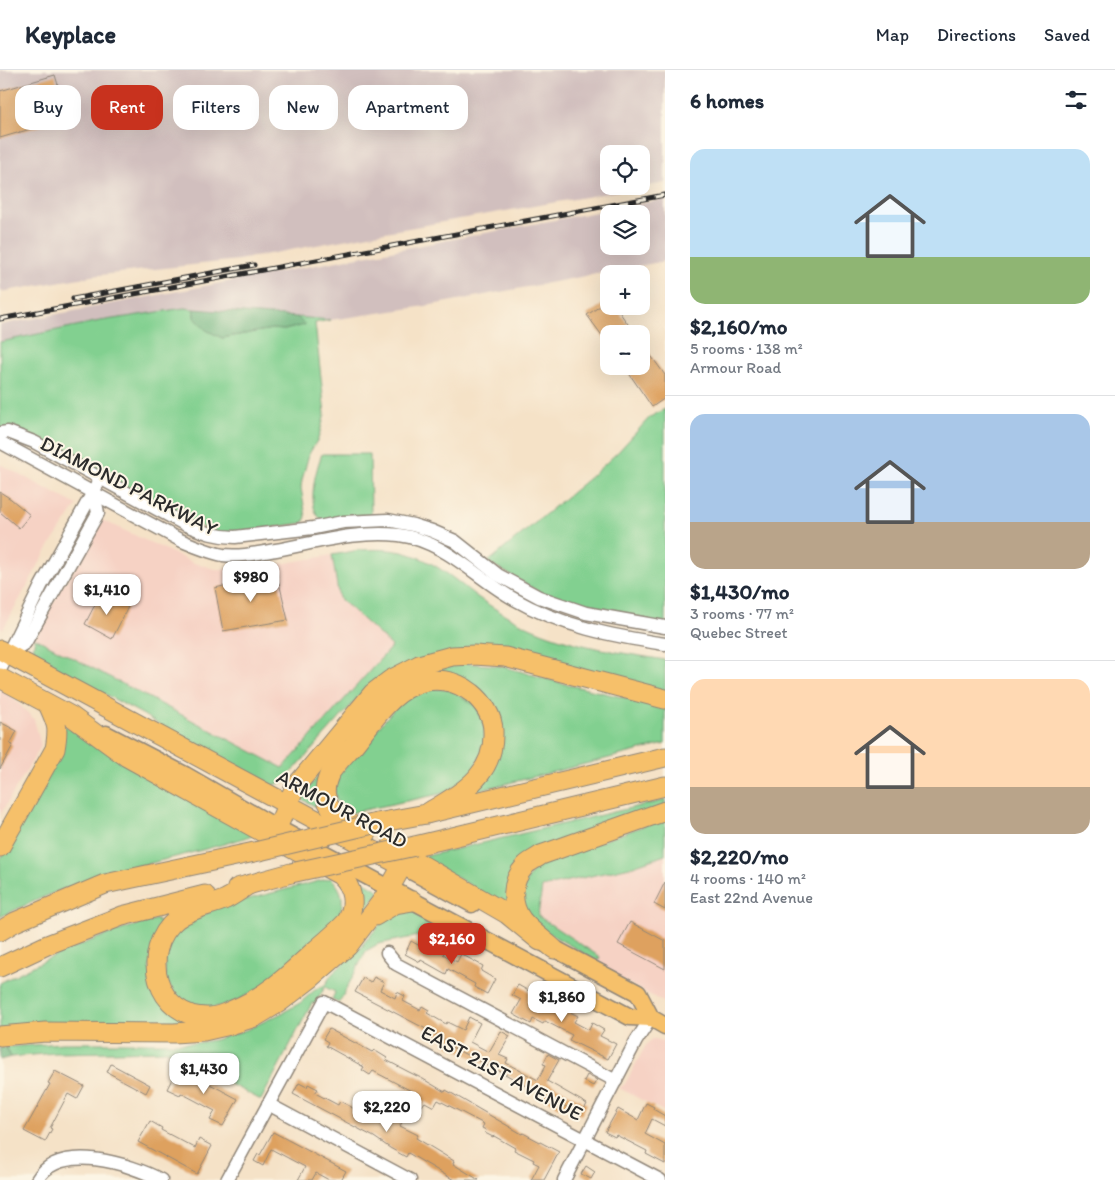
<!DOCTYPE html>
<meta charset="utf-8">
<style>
body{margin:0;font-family:Itim,sans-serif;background:#f6f6f7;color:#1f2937;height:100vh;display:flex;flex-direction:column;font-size:19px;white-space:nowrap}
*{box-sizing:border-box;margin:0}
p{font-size:16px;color:#747a83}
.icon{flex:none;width:28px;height:28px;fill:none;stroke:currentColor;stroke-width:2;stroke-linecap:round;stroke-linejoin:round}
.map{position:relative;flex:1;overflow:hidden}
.side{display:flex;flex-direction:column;background:#fff;width:450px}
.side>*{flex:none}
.top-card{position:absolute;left:15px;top:15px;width:475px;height:45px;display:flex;gap:10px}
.buttons{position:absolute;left:600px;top:75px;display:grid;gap:10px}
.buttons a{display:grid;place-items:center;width:50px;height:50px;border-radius:10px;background:#fff;box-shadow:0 5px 20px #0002;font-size:25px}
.price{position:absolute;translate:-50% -42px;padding:0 11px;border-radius:10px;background:#fff;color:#222;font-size:16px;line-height:32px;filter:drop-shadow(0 1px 2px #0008)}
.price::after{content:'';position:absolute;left:50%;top:30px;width:15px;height:11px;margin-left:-8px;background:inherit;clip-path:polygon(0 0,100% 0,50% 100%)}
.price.on{background:#c8321e;color:#fff}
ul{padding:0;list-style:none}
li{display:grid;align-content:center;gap:10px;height:265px;padding:0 25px}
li+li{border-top:1px solid #e0e1e3}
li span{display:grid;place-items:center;height:155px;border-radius:15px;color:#555}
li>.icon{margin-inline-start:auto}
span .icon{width:90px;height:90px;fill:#fffc;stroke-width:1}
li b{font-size:21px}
h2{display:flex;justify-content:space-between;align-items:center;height:60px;padding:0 25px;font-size:21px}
.pill{padding:0 18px;border-radius:15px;background:#fff;box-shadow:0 5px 20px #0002;font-size:18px;line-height:45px}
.pill.on{background:#c8321e;color:#fff}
header{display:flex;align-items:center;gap:30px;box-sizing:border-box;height:70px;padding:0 25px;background:#fff;border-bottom:1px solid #e0e1e3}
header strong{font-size:24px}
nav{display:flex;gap:28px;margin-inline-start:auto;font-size:18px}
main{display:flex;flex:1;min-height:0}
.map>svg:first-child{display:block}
</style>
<header>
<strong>Keyplace</strong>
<nav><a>Map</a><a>Directions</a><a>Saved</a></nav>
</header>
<main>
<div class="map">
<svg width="665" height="1110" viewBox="0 0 665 1110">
<rect width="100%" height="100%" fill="#fcf5e5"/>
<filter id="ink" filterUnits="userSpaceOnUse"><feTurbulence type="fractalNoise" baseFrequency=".02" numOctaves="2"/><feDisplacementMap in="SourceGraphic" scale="10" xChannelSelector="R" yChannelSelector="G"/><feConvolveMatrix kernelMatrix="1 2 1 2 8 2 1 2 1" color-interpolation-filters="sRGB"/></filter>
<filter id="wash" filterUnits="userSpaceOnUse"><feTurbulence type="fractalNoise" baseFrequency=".0096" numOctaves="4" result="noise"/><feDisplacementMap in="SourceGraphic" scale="20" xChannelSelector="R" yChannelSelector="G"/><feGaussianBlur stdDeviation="1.12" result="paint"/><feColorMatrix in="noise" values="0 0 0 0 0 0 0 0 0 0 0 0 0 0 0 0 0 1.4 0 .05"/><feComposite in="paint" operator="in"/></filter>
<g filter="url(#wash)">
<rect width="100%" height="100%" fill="#f5e2c7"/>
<!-- built -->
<g fill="#f6d2c4">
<path d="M0,394l77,41 -29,43 -45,81 -3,-2z"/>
<path d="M102,450l92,43 21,6 30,1 87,-15 7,43 53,48 -109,122 -248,-130 25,-48 16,-23z"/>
<path d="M0,616l34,33 7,27 -41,69z"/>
<path d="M665,785v148l-69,-37 4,-9 -62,-41 4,-29 88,-20z"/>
<path d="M652,969h4l9,4v69l-46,-24 6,-4 21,-39z"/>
</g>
<!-- industrial -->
<g fill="#d1bfbe" fill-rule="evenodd">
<path d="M0,0h665v113l-285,50 -142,27 -147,16 -91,16zM609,84h32v32h-32z"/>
<path d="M665,129v62l-239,45 -96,14 -146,-12 -84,13 -100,21v-17zM609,144h32v32h-32z"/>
</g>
<!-- green -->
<g fill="#82d090" stroke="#567e5e">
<path d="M184,238l10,1v8l28,21 50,-9 12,1 20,-5 -7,-8 33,3 -15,3 10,91 -7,25 -9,15 -7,26 -1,8 5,29 -3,6 -84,12 -219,-107v-86l100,-21z"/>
<path d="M665,339v216l-110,-24 -67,-39 105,-87 25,-23 32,-35z"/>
<path d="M322,384h48l1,61 -47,6c-20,-10 -8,-52 -2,-67z"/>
<path d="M360,480c14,-1 28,-1 42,2 30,7 51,26 74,44 15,11 32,21 49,29 44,21 92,27 140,35v35l-172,-46 -128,41 -82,92 -12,4 -84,-44 -45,-28 -101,-54 -8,-10 2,-12 248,130 109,-122 -53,-48 -7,-43z"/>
<path d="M463,593l38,3 64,18 100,23v37l-188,47 22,-53 -52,-62 -22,-7z"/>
<path d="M428,618l24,2 24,17 8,16 1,25 -15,27 -22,16 -8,3 -95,20c-9,-12 -13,-21 -9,-36l63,-75z"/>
<path d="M65,656l192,108c-52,17 -106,28 -158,43 -35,10 -67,25 -99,40v-57l60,-111z"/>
<path d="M320,704l2,33 -4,1 -18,-10z"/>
<path d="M665,730v6l-129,45 -26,58 -88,-52z"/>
<path d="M665,748v37l-35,12 -88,20 -4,29 62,41 -4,7c-6,-4 -11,-10 -18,-14 -13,-8 -33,-17 -43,-27 -20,-20 -14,-44 7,-60z"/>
<path d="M349,803l31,18 -22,29z"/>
<path d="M331,808c10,10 14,21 9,34l2,2 -8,10 -69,61 -28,16 -28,8 -11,-2 -19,-8 -14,-20v-34l16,-19 40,-20z"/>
<path d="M407,837l27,13 31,20 -4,7 -24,-9 -19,-2 -40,8 -12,7 -27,52 -7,-3 3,-8 -10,-5 -10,17 -3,-1 -51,97 -94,-49 -112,2 -44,4 -5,-10 57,-4h133l18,-3 32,-10 38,-18 16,-9 16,-14 9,-4 7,-11 32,-29 -1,-1 25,-29z"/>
<path d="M157,849l1,3h3l-1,2 2,2 -13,43 55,55 -204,6v-47c50,-27 102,-49 157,-64z"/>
</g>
<!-- forest -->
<g fill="#69b27a" stroke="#4a6e52">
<path d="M194,239l103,8 8,8 -21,5 -12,-1 -50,9 -16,-8 -12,-13z"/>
<path d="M6,977l5,10 -11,3v-12z"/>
</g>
<g id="blocks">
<!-- building -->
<g fill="#dea15f">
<path d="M55,5l13,43 -68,20v-47z"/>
<path d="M609,230v6h6l20,28h-26v11l-22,-30z"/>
<path d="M641,272l24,33v23l-13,9 -28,-41h17z"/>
<path d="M0,422l11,7 19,16 -11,13 -19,-16z"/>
<path d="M277,504l11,46 -65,11 -8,-43z"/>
<path d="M101,523l27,14 -16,32 -27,-15z"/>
<path d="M0,652l17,9 -7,13 3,1 -13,24z"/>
<path d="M665,812v28l-11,-6z"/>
<path d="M630,852l35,19v28l-47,-25z"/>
<path d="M411,871l16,9 4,-8 15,8 -3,4 14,8 4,-8 22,12 -2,5 14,8 -8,15 -13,-7 1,-3 -27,-15 -2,5 -25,-14 -1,2 -15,-8z"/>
<path d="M374,907l10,5 -4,8 15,8 2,-6 8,4 -2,5 17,9 2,-4 7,4 -2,3 19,11 1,-2 16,8 6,-13 11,6 -10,19 19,10 12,-21 9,5 -11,19 9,4 -2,4 32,17 8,-15 -3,-1 5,-10 11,6 -12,21 40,23 -6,11 -20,-11 -2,3 -13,-8 1,-1 -42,-24 -60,-30 2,-3 -21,-12 -71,-37 8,-14 8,4z"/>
<path d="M518,915l16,9 -2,5 21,12 3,-6 22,11 -4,6 15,8 3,-7 12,7 -4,6 16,8 -8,15 -39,-19 3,-5 -27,-14 -2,3 -10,-5 -2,5 -18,-10 8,-14 -9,-5z"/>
<path d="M329,959l43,23 2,-2 13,8 -1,2 21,11 16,8 22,13 1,-2 76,44 1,-1 36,19 -15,28h-13l8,-15 -6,-3 1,-2 -20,-10 1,-2 -21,-12 -1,1 -8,-4 1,-3 -4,-2 2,-4 -46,-24 -4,7 -9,-5 -3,4 -7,-3 4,-8 -46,-24 -3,4 -8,-5 2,-3 -38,-21 2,-4 -5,-3z"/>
<path d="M111,994l39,21 -4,8 -39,-21z"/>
<path d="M178,997l60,32 -15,27 -13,-6 5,-9 -34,-18 -1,2 -13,-6z"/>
<path d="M55,1001l29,15 -7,13 -9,-5 -18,34 2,1 -7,13 -21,-11 26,-47 -2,-1z"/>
<path d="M587,1005l10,5 -4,6 -9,-5z"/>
<path d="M299,1013l8,4 1,-3 10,5 -3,4 23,12 2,-4 13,7v1l29,15 4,-7 5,2 6,-10 9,5 -6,12 18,9 -2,3 38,23 -1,3 26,16h-25l-46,-27 -2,4 -16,-9 -16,-11 -81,-43z"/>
<path d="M646,1033l8,4 -1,2 12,7v10l-13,-7 -7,15 20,11v19l-19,-10 1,-3 -31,-16 -1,2 -10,-5 13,-23 20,11z"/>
<path d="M150,1051l12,7 -1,2 34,18 4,-9 13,7 -15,28 -59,-32z"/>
<path d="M273,1062l73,39 -5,9h-12l-13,-7 -4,7h-14l7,-13 -34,-18 -8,17 -9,-5 4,-7 2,1z"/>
<path d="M586,1096l9,6 -4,7 -10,-5z"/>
</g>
</g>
</g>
<g filter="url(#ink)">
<use href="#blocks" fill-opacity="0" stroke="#908679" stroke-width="1"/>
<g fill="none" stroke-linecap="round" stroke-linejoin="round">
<!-- minor casing -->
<g stroke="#908679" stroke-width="15">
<g id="minor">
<path d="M0,363l8,-1 26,10 152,83c17,7 31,12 49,12l78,-9 30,-6 45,-2 25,5 19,6 23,10 43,34 41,22 47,16 79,14"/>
<path d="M0,372l180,98c14,6 28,12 43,15 18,2 35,-2 53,-5 39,-7 83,-20 123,-15 46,6 77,43 115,64 47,27 98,37 151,45"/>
<path d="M8,584l17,-11 73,-130 -4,-21"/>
<path d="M0,600l41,-84 56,-101"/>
<path d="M387,883l9,11 220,117"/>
<path d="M268,1034l142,76"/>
<path d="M37,1110c22,-39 94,-16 124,0"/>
<path d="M227,1110l97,-178 336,178"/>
<path d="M564,1110l72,-139 15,-23"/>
</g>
</g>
<!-- major casing -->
<g stroke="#908679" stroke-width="19">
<g id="major">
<path d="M106,664l79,41 92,53 353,189 21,1 14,8"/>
<path d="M402,796l70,38"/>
<path d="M544,873l94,50 13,25"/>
</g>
</g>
<!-- highway casing -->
<g stroke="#908679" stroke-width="21">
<g id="highway">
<path d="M0,580l402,216 -18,32 -36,48 -38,33 -30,23 -25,15 -25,8 -26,6 -30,2 -129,-1 -45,4"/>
<path d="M0,608l71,38 56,41 213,118c13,12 16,30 7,46 -10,11 -22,21 -34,31 -26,24 -45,43 -78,57 -9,4 -16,8 -26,8 -53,2 -71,-66 -32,-98 16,-12 31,-12 49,-20 8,-4 15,-9 22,-14"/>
<path d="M377,753l49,-9 239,-57"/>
<path d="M277,758l18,-41 78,-94 17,-13 29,-15 33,-9 22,-1 31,2 160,42"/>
<path d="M367,763c-16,-9 -36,-16 -41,-36 -2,-8 0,-15 3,-22 6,-11 16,-20 24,-29 18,-22 35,-50 61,-61 20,-9 41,-5 58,8 11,9 21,23 21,38 2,46 -33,62 -67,83"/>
<path d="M415,776l250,-60"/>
<path d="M0,777l55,-98c4,-23 2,-24 -7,-45"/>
<path d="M391,777l116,67 33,27"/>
<path d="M237,818l54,-15"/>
<path d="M375,846l20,-12 18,-3"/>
<path d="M0,861l15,-9 90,-38 154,-33"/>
<path d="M554,879c-10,-9 -23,-18 -32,-29 -12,-16 -11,-39 3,-54 3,-4 11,-7 16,-11l124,-44"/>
<path d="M0,897l47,-22 75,-29 83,-21"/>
</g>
</g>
<!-- minor -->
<use href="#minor" stroke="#fff" stroke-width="12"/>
<!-- major -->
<use href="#major" stroke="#f6c06b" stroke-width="16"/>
<!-- highway -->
<use href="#highway" stroke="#f6c06b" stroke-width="19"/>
<!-- rail casing -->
<g stroke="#2b2b2b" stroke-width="5">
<g id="rail">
<path d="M73,229l181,-34"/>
<path d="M0,249l665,-124"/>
</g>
</g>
<!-- rail -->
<use href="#rail" stroke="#fcf5e5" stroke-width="3" stroke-dasharray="9" stroke-linecap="butt"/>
<!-- highway-bridge casing -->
<g stroke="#908679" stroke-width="21" stroke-linecap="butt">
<g id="highway-bridge">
<path d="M259,781l118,-28"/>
<path d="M291,803l124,-27"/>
</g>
</g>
<!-- highway-bridge -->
<use href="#highway-bridge" stroke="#f6c06b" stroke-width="19"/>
</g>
</g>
<g text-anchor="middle" stroke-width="4" stroke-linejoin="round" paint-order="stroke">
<!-- street labels -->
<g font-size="21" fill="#2b2b2b" stroke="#fcf5e5">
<text transform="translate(129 416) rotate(27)" y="7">DIAMOND PARKWAY</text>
<text transform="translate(342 739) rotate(28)" y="7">ARMOUR ROAD</text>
<text transform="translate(502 1003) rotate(28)" y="7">EAST 21ST AVENUE</text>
</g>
</g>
</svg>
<div class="buttons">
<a><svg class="icon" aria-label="locate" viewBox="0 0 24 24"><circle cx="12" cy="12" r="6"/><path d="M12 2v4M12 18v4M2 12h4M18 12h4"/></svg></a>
<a><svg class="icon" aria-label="layers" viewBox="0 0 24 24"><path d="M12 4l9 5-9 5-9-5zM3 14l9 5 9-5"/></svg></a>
<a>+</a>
<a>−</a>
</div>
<b class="price" style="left:251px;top:533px">$980</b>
<b class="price" style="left:107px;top:546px">$1,410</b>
<b class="price on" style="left:452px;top:895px">$2,160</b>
<b class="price" style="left:562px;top:953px">$1,860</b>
<b class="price" style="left:204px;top:1025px">$1,430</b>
<b class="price" style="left:387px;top:1063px">$2,220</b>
<div class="top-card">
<a class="pill">Buy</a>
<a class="pill on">Rent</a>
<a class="pill">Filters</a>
<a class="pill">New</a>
<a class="pill">Apartment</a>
</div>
</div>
<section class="side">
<h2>6 homes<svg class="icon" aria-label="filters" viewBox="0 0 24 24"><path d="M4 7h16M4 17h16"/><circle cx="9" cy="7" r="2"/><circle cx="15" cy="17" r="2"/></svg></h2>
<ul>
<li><span style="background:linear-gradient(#bfe0f5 70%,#8fb573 0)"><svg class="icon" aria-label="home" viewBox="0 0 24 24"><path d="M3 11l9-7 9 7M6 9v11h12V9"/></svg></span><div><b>$2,160/mo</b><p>5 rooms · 138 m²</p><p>Armour Road</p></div></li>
<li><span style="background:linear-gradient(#a9c7e8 70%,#b9a48a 0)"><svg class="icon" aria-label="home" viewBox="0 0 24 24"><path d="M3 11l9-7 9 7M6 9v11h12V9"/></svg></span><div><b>$1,430/mo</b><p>3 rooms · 77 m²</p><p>Quebec Street</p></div></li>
<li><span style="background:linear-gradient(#ffd9b3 70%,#b9a48a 0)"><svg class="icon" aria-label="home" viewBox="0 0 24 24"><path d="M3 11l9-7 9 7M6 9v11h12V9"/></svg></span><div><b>$2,220/mo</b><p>4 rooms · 140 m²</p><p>East 22nd Avenue</p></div></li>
</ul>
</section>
</main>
